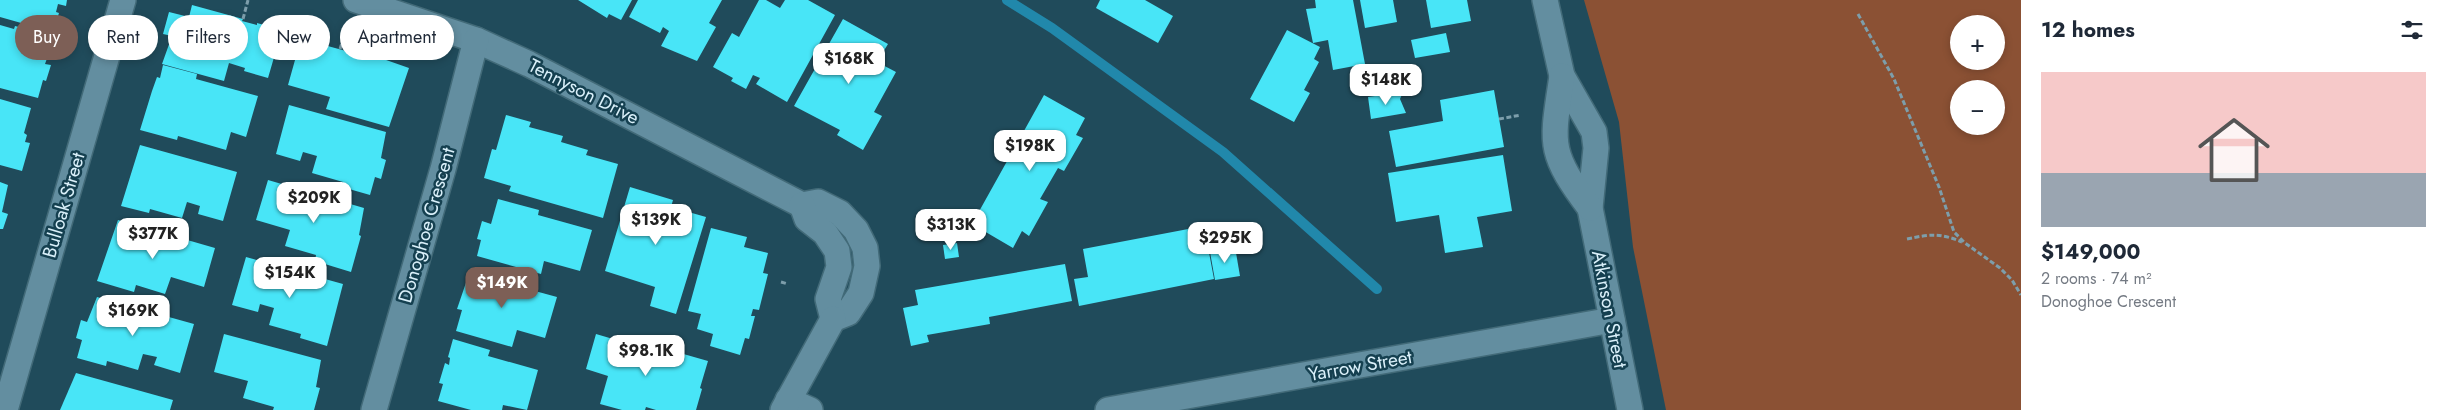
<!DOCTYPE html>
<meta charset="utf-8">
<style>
body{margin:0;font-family:Jost,sans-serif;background:#f6f6f7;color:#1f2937;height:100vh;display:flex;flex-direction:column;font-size:19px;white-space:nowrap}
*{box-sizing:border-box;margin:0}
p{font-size:16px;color:#747a83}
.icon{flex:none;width:28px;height:28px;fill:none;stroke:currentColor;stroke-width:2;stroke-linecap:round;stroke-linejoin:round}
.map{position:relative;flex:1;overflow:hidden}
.side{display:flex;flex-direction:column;background:#fff;width:425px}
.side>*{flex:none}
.top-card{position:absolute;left:15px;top:15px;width:475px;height:45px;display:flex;gap:10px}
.fabs{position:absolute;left:1950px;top:15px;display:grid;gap:10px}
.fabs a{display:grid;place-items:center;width:55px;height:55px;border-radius:50%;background:#fff;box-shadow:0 2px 8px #0003;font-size:25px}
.price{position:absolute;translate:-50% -42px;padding:0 11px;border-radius:10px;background:#fff;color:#222;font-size:16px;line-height:32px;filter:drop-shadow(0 1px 2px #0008)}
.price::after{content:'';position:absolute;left:50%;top:30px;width:15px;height:11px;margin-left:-8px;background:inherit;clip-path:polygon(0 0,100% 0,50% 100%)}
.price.current{background:#7d5f56;color:#fff}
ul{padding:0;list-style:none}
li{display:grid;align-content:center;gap:10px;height:265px;padding:0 20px}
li+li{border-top:1px solid #e0e1e3}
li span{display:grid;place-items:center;height:155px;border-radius:0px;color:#555}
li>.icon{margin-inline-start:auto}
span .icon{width:90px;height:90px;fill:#fffc;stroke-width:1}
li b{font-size:21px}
h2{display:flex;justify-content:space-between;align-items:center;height:60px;padding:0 20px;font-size:21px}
.chip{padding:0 18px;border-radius:22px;background:#fff;box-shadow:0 2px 8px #0003;font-size:18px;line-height:45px}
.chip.current{background:#7d5f56;color:#fff}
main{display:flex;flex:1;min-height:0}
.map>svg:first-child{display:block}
</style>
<main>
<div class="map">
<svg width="2021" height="410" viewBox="0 0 2021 410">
<rect width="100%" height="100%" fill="#204b5b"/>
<!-- green -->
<path fill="#8b5134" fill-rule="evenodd" d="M1584,0h437v410h-355l-33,-163 -14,-125zM1959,24h37v37h-37zM1959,89h37v37h-37z"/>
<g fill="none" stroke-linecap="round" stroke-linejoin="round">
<!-- stream -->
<path stroke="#2188ab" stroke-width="10" d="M1007,0l45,28 171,124 154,137"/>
</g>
<!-- building -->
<g fill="#48e5f7">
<path d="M0,0h67l-1,6 -8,-2 -2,8 3,1 -6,19 -53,-15z"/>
<path d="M578,0h54l-11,20 -12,-6 -2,4z"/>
<path d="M638,0h84l-13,23 7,4 -19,34 -36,-15 8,-15 -6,-4 -3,6 -31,-16z"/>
<path d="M759,0h7l14,8 5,-8h23l27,15 -48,87 -31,-18 4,-6 -7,-3 -7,14 -15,-8 2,-3 -20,-11 19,-34 7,4z"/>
<path d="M1100,0h45l28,16 -15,27 -62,-35z"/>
<path d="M1315,0h38l12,64 -32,6 -5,-30 -15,3 -7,-34 10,-1z"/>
<path d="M1360,0h33l4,22 -32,6z"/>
<path d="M1426,0h41l4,21 -40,7z"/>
<path d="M192,5l51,14 -1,2 15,4v-2l25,7 -14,48 -24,-7 1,-3 -16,-5 -5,18 -62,-17 10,-28 -9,-2 6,-22 20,5z"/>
<path d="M843,19l45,25 -11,18 19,10 -22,40 8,4 -19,34 -26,-15 3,-5 -46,-24z"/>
<path d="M0,25l14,4 1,-3 35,9 -4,14 4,1 -5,14 6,1 -5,16 -3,-1 -5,18 -38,-10z"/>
<path d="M1287,30l33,17 -6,12 5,3 -15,28 6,3 -16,29 -44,-23z"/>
<path d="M1446,33l4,19 -35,6 -4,-18z"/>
<path d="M302,35l23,7 -1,3 44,12 1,-3 40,14 -20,59 -63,-18 4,-12 -42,-12z"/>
<path d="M163,65l34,9 -1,5 62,17 -12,41 -15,-5 -5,18 -48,-14 -1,4 -37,-10 12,-39 5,-14 3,1z"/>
<path d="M1494,90l10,57 -108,20 -7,-36 54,-10 -3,-21z"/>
<path d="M1403,92l-3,7 6,14 -35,6 -3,-22z"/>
<path d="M1044,95l41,23 -9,17 7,3 -19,33 -6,-3 -18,31 8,3 -19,34 -7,-5 -9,17 -41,-24z"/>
<path d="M0,99l31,9 -7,25 3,2 -2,7 5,1 -8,28 -22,-6z"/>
<path d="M289,105l97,27 -5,26 5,2 -5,19 -6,-2 -5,18 -28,-8 1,-5 -31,-9 5,-17 -14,-4 -3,9 -24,-7z"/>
<path d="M506,115l25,7 -2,5 34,9 -2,6 27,8 -2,5 32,9 -15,54 -94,-27 2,-5 -27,-8 8,-29 4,1z"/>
<path d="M140,145l97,27 -14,49 -25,-7 2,-8 -13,-4 -5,16 -32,-9 -1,4 -28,-7z"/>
<path d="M1503,155l9,56 -35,6 6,30 -38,6 -6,-38 -43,7 -8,-49z"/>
<path d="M268,180l96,28 -5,27 2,1 -10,36 -36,-11 1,-6 -31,-9 5,-16 -34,-10z"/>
<path d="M0,182l8,3 -6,27 6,2 -5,15h-3z"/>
<path d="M630,187l43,13 -2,7 35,10 -30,97 -26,-8 5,-19 -50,-16z"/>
<path d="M498,199l41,11 -1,5 54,15 -12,41 -36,-10 -3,13 -64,-18 4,-16 -4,-1 5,-18 9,3z"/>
<path d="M118,220l97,28 -11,39 -33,-10 -6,17 -29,-9 -2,7 -37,-11z"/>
<path d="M1204,226l10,53 -135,27 -5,-27 14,-2 -5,-28z"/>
<path d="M711,228l36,9 -3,10 24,6 -5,20 5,1 -9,36 -6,-1 -2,7h4l-6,23 -4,-1 -5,17 -30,-9 3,-12 -16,-5 4,-15 -13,-3z"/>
<path d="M957,243l2,14 -14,2 -2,-14z"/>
<path d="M1235,247l5,29 -25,4 -5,-28z"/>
<path d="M246,257l97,27 -16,62 -27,-8 1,-4 -32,-9 5,-17 -14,-4 -2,8 -26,-7z"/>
<path d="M1065,264l7,37 -83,16 1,7 -63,11 2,7 -18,4 -8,-38 15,-3 -3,-15z"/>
<path d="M471,268l43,13 -1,4 44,12 -12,41 -28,-8 -5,17 -56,-16 6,-21 -5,-1z"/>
<path d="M97,297l97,27 -14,49 -26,-8 3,-8 -14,-3 -5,16 -31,-9 -1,5 -29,-8 5,-18 -6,-2 5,-18 6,2z"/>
<path d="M224,334l97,26 -5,27 4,1 -6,22h-41l1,-3 -31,-9 5,-17 -34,-9z"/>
<path d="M596,334l75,22 2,-5 35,10 -8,27 2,1 -6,21h-40l-10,-3 -1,3h-23l-22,-6 8,-28 -22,-7z"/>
<path d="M453,339l37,11 -2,6 50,14 -11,40 -24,-5 -1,5h-31l-33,-9 5,-17 -4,-1 6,-20 4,2 1,-7 -2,-1z"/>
<path d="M76,373l97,27 -3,10h-110z"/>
</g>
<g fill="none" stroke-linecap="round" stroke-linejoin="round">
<!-- street casing -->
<g stroke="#426a78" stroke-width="28">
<g id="street">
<path d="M356,0l120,40 53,24 273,141 16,-3 22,11 16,17 9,18 2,18 -6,27 -13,20 -15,6"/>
<path d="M1545,0l17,76 32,56 2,16 -6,60 40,202"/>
<path d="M1562,76c-10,68 -15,75 28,132"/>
<path d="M802,205l5,14 18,14 12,18 2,16 -11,32 5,20"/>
<path d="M788,400l22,10"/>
<path d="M5,410l118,-410"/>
<path d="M374,410l69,-241 33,-129"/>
<path d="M783,410l50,-91"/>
<path d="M1108,410l504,-90"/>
</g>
</g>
<!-- path -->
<g stroke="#7d9eab" stroke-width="3" stroke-dasharray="5 2.5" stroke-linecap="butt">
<path d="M1858,14l36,65 45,108 15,45 11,11 35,25 12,12 9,15"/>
<path d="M243,19l5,-19"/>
<path d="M340,49l7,-22"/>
<path d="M1499,119l22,-4"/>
<path d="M1907,239c23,-5 34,-6 55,3"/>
<path d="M781,282l7,2"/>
</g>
<!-- street -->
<use href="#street" stroke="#638ea0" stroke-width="25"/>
</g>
<g text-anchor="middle" stroke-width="5" stroke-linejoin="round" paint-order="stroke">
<!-- street labels -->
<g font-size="19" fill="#daf0fa" stroke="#154050">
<text transform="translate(584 91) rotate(27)" y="7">Tennyson Drive</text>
<text transform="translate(63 205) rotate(-74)" y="7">Bulloak Street</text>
<text transform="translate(426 225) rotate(-74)" y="7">Donoghoe Crescent</text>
<text transform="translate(1610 309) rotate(79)" y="7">Atkinson Street</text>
<text transform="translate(1360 365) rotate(-10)" y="7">Yarrow Street</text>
</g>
</g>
</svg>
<div class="fabs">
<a>+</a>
<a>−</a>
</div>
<b class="price" style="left:849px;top:85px">$168K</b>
<b class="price" style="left:1386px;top:106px">$148K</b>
<b class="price" style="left:1030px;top:172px">$198K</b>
<b class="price" style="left:314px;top:224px">$209K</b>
<b class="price" style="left:656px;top:246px">$139K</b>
<b class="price" style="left:951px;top:251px">$313K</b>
<b class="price" style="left:153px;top:260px">$377K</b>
<b class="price" style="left:1225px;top:264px">$295K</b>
<b class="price" style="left:290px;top:299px">$154K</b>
<b class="price current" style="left:502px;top:309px">$149K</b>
<b class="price" style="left:133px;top:337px">$169K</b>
<b class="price" style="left:646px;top:377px">$98.1K</b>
<div class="top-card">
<a class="chip current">Buy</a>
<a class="chip">Rent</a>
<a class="chip">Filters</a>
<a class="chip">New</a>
<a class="chip">Apartment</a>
</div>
</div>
<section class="side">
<h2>12 homes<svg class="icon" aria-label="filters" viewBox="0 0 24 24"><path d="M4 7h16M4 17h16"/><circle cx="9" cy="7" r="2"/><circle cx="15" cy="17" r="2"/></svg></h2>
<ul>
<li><span style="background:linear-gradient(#f6c9c9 65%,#9aa5b1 0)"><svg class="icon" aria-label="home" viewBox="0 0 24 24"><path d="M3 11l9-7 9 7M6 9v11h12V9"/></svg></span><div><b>$149,000</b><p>2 rooms · 74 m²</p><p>Donoghoe Crescent</p></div></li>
</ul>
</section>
</main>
